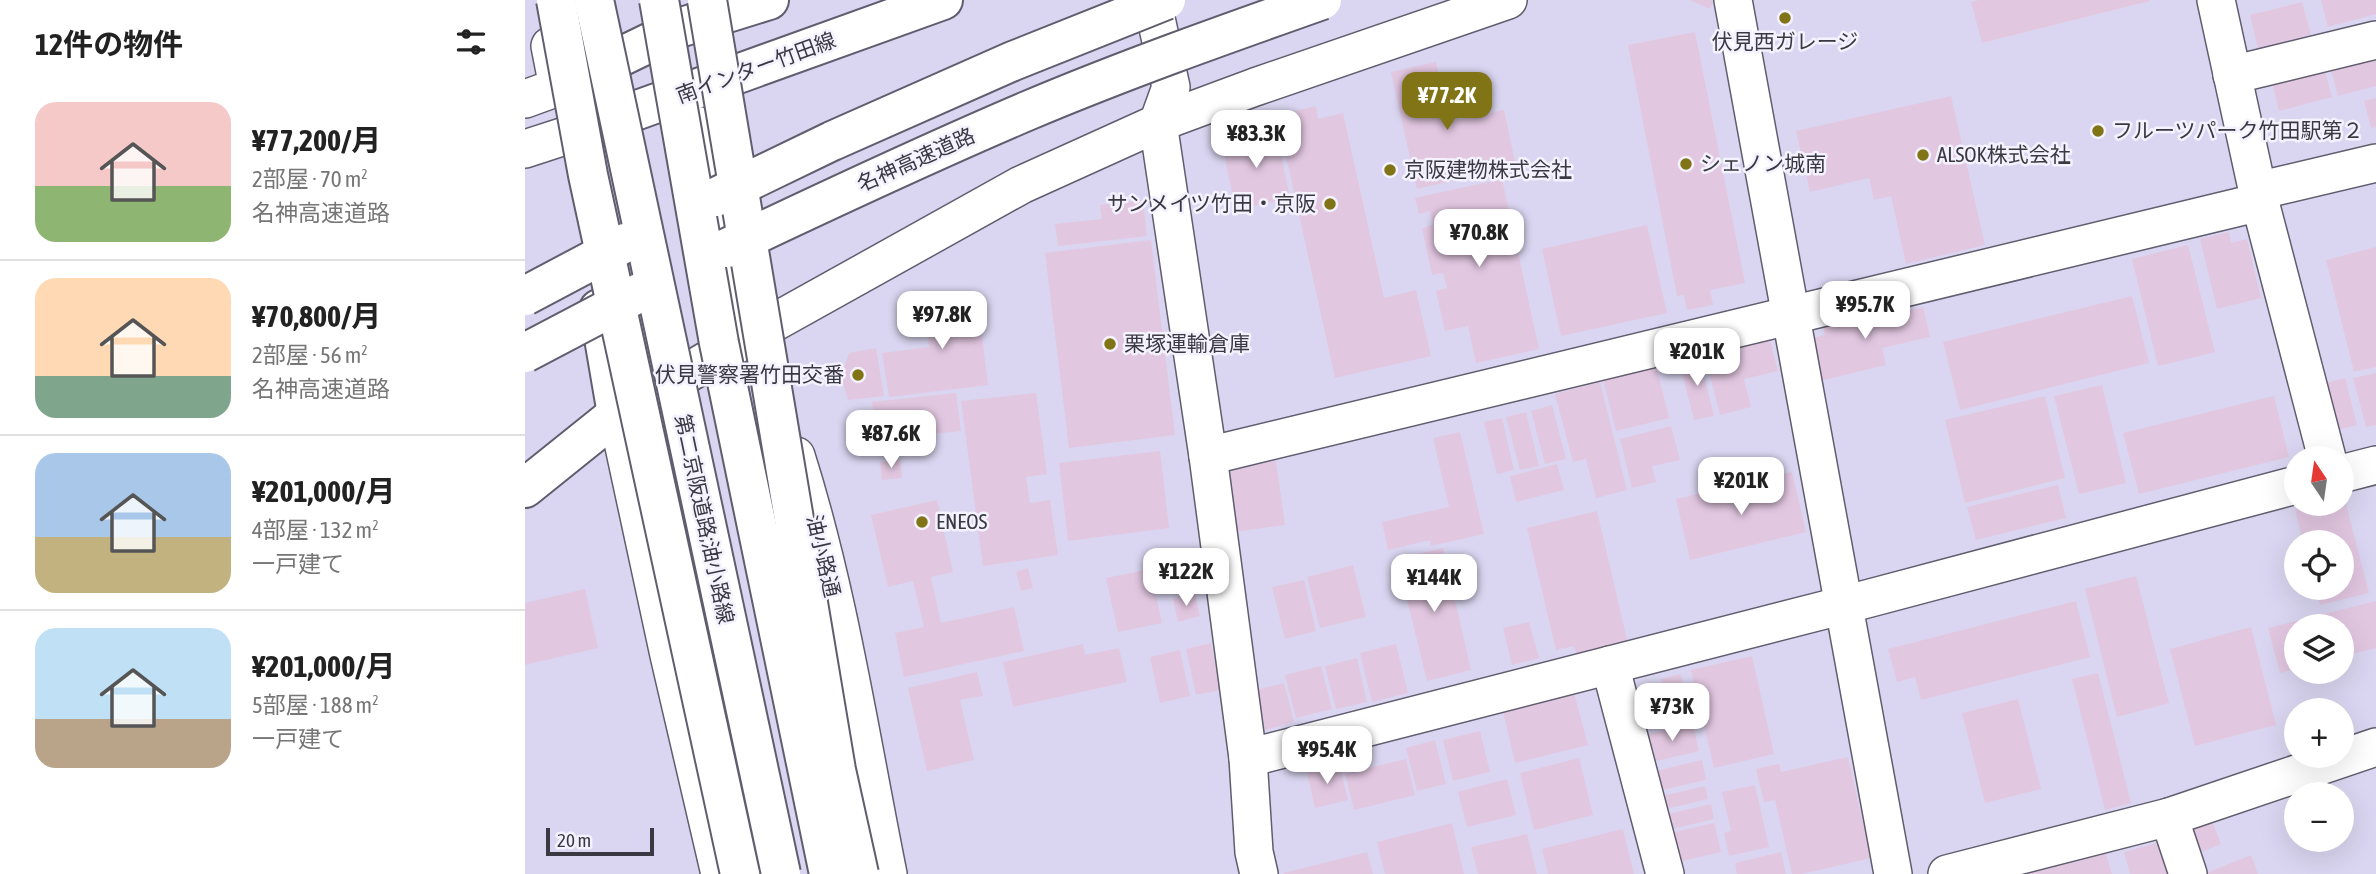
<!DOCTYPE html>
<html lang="ja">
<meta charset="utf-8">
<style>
body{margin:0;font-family:"Asap Condensed","Noto Sans JP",sans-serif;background:#f6f6f6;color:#222;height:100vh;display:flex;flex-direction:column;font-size:26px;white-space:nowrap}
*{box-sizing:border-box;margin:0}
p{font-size:23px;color:#767676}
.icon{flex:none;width:38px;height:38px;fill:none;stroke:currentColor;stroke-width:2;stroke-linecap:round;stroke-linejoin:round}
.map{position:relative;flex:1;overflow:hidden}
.panel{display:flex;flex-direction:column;background:#fff;width:525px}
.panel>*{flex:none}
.needle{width:46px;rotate:347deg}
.controls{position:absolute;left:1759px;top:446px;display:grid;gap:14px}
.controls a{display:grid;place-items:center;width:70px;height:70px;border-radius:50%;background:#fff;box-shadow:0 7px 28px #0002;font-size:35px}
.scale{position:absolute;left:21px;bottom:18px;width:108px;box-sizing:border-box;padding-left:7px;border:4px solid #3a3941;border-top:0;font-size:19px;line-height:24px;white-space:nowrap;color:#3a3941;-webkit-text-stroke:5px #f4f2fe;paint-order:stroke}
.price{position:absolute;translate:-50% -60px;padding:0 16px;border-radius:14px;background:#fff;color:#222;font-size:23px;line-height:46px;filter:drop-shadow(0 2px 4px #0008)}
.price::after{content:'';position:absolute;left:50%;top:42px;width:21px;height:16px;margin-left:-10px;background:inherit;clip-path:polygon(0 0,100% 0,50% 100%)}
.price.active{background:#807417;color:#fff}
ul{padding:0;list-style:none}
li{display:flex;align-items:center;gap:21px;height:175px;padding:0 35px}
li+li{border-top:2px solid #e0e0e0}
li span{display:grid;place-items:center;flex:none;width:196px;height:140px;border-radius:21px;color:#555}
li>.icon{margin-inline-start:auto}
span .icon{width:84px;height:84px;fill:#fffc;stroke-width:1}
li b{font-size:30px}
h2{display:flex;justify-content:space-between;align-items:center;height:84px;padding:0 35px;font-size:30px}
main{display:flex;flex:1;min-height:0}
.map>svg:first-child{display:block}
</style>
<main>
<section class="panel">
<h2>12件の物件<svg class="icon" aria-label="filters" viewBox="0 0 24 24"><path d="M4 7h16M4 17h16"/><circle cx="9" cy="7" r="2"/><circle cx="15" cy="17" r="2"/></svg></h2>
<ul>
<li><span style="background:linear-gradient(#f6c9c9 60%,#8fb573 0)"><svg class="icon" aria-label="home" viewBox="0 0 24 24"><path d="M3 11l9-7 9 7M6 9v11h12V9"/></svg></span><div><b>¥77,200/月</b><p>2部屋 · 70 m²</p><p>名神高速道路</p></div></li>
<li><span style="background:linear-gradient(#ffd9b3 70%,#7fa58c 0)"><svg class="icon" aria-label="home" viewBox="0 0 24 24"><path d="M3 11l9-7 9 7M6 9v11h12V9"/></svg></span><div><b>¥70,800/月</b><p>2部屋 · 56 m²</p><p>名神高速道路</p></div></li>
<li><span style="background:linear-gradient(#a9c7e8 60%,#c2b280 0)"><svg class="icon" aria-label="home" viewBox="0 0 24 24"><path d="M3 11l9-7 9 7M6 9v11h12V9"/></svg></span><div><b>¥201,000/月</b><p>4部屋 · 132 m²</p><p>一戸建て</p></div></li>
<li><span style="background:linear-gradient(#bfe0f5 65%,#b9a48a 0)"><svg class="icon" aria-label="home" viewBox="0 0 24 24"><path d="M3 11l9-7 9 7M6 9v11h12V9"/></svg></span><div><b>¥201,000/月</b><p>5部屋 · 188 m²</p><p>一戸建て</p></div></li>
</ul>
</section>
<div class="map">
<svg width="1851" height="874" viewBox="0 0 1851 874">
<rect width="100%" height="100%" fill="#e7e4f8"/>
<!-- built -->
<path fill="#dad6f1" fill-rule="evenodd" d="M0,0h1851v874h-1851zM1771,458h45v46h-45zM1771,542h45v46h-45zM1771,626h45v46h-45zM1771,710h45v46h-45zM1771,794h45v46h-45z"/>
<!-- building -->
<g fill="#e2c7e1">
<path d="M1165,0h24l-4,9z"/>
<path d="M1454,0h171v1l-168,42 -11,-41z"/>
<path d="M1796,0h55v14l-48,13z"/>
<path d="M1777,2l9,33 -53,14 -8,-34z"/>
<path d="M1170,32l50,251 -35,7 3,15 -26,5 -3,-15 -7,1 -49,-251z"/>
<path d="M1851,50v36l-38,10 -9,-34z"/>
<path d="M911,62l13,60 55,-12 12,56 -99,23 -26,-117z"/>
<path d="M1798,64l9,33 -53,14 -8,-33z"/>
<path d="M1426,96l34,149 -79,19 -15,-68 -17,4 -5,-22 -59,14 -14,-61z"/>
<path d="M1851,98v29l-5,1 -7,-27z"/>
<path d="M791,106l2,13 25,-6 41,185 32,-8 15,66 -96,22 -58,-263z"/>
<path d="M751,130l14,68 -54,12 -15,-69z"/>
<path d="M977,179l37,170 -63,14 -8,-37 -23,5 -9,-40 11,-3 -4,-15 -11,2 -10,-47 11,-3 -3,-14 -11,3 -4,-16z"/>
<path d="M618,200l4,36 -89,10 -3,-22 47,-5 -2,-14z"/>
<path d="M1122,225l20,88 -106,23 -19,-87z"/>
<path d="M1704,232l2,11 16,-4 14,59 -44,11 -17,-70z"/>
<path d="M626,240l24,195 -106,13 -24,-195z"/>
<path d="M1663,245l27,107 -57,14 -26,-107z"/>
<path d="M1851,247v120l-22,5 -28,-112z"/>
<path d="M452,294l11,91 -99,12 -7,-44 47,-6 -6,-47z"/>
<path d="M1607,296l17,67 -189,47 -17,-68z"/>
<path d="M1369,307l1,7 28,-7 7,30 -48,11 4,17 -66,16 -10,-42 15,-4 -2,-11z"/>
<path d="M1244,336l9,35 -34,8 7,28 -31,8 -16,-63z"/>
<path d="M351,348l8,48 -36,4 -7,-23 8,-24z"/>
<path d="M1174,355l15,61 -20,4 -15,-59z"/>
<path d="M1130,361l14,57 -53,13 -14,-56z"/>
<path d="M1851,373v52l-10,2 -13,-49z"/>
<path d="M1820,378l12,47 -26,7 -12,-47z"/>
<path d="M1075,382l27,108 -31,8 -10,-39 -13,3 -18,-68z"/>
<path d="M1577,385l24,98 -47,11 -25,-98z"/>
<path d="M431,393l5,38 -84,9 -5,-38z"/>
<path d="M511,393l11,81 -21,3 4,26 20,-3 8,55 -75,11 -22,-165z"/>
<path d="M1520,396l20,82 -100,25 -20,-83z"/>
<path d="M1749,396l15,61 -150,37 -16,-61z"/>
<path d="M1027,405l14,54 -21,5 -14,-53z"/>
<path d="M1001,412l13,54 -19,4 -14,-53z"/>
<path d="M977,418l12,52 -17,4 -13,-52z"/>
<path d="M1146,426l9,34 -28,6 4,16 -24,6 -12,-49z"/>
<path d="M935,432l24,102 -53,12 -1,-6 -42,10 -6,-28 67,-15 -16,-69z"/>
<path d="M635,451l9,77 -101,13 -9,-78z"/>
<path d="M375,459l2,19 -20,2 -2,-18z"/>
<path d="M751,461l9,64 -52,7 -8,-64z"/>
<path d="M1032,464l7,26 -48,12 -6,-26z"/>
<path d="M1267,472l14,60 -116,28 -14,-61 35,-8 1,6 46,-11 -1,-6z"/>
<path d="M1533,485l8,33 -90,22 -9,-33z"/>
<path d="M1819,497l25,96 -49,12 -5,-17h26v-46h-38l-8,-32 22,-6h24v-6z"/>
<path d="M412,500l16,72 -22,5 10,46 73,-16 10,44 -120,26 -9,-44 29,-6 -11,-46 -25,6 -17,-72z"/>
<path d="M1072,511l31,133 -51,12 -3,-10 -18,4 -29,-122z"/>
<path d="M918,548l28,122 -44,11 -30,-122z"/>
<path d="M828,565l13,52 -46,11 -13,-51z"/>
<path d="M503,568l5,20 -12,3 -5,-19z"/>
<path d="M625,569l12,54 -44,9 -12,-54z"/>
<path d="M1611,576l33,127 -52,14 -32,-128z"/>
<path d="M779,580l12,51 -31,8 -13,-52z"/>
<path d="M60,589l13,59 -73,17v-62z"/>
<path d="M670,594l5,22 -22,6 -5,-23z"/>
<path d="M1551,601l14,56 -169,43 -6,-23 -18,5 -9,-33z"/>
<path d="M1851,601v47l-35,9v-31h-45v43l-16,4 -12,-45z"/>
<path d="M1004,622l10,36 -27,7 -9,-37z"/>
<path d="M1726,627l25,98 -81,21 -25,-97z"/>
<path d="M686,643l10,47 -25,5 -10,-46z"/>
<path d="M558,644l2,11 34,-7 8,34 -114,25 -10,-45z"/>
<path d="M871,644l12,49 -36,9 -12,-49z"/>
<path d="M655,650l10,46 -30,7 -10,-46z"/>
<path d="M1227,656l22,98 -60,14 -23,-98z"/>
<path d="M832,658l10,44 -31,7 -11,-43z"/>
<path d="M796,666l11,43 -36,9 -11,-43z"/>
<path d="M452,672l6,24 -23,4 14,60 -47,11 -19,-83z"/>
<path d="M1573,673l33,130 -26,7 -33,-131z"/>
<path d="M1156,674l10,46 -20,4 -10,-45z"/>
<path d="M759,683l10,39 -29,8 -9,-40z"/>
<path d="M1133,685l8,35 -24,6 -8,-35z"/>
<path d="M1049,693l14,52 -73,18 -12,-52z"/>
<path d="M1493,699l23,90 -56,14 -23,-90z"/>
<path d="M1168,724l6,27 -47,11 -7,-27z"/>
<path d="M955,731l10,41 -37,9 -10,-41z"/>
<path d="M910,740l11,44 -29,7 -11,-43z"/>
<path d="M1323,757l23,101 -69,16h-10l-17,-74 -11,2 -8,-33 23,-5 2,8z"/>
<path d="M1054,758l14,57 -59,15 -14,-57z"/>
<path d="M881,759l9,36 -61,15 -9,-36z"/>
<path d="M1177,760l4,20 -49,11 -5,-19z"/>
<path d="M814,764l9,36 -33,8 -8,-36z"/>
<path d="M982,779l9,36 -49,12 -9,-35z"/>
<path d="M1230,785l14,62 -40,9 -5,-23 7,-2 -9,-39z"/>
<path d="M1180,786l3,13 -47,11 -3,-13z"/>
<path d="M1186,804l3,15 -46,11 -4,-15z"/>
<path d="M1685,816l11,28 -22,9 -11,-29z"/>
<path d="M927,823l12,51h-79l-8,-32z"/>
<path d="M1189,823l7,29 -43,10 -7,-29z"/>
<path d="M1098,829l11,45h-86l-6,-25z"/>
<path d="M1002,834l10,40h-59l-7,-27z"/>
<path d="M1639,841l9,33h-43l-6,-22z"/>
<path d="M1578,844l9,30h-82l-2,-9z"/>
<path d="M842,852l6,22h-89v-1z"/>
<path d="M1256,852l5,22h-49l-2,-11z"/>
<path d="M1726,855l7,19h-54z"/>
</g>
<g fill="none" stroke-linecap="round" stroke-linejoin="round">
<!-- minor casing -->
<g stroke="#5f5d6e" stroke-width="40">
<g id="minor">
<path d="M627,0l19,87 -13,36 50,333 40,302 6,94 5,22"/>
<path d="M1208,0l160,874"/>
<path d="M1691,0l44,202 67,256"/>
<path d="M1707,75l144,-35"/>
<path d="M0,99l33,-12 -8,-41"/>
<path d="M0,149l43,-14"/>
<path d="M1732,191l119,-28"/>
<path d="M239,354l-7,-22 264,-147 137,-62 97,-36 253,-87"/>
<path d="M92,414l52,241 51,219"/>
<path d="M271,456c43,136 64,279 92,418"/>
<path d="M683,456l1052,-254"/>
<path d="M1816,474l35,-9"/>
<path d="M1085,665l55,209"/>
<path d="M723,758l596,-153 452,-120"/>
<path d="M1644,817l19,57"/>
<path d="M1422,874l222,-57 207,-70"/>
</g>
</g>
<!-- major casing -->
<g stroke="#5f5d6e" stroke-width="42">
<g id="major">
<path d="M54,77l103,-50 87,-27"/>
<path d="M43,135l375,-135"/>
<path d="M74,309l18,105"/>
<path d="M0,488l92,-74 140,-82 -54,-176 -5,-30"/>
</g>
</g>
<!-- minor -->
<use href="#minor" stroke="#fff" stroke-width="37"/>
<!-- major -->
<use href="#major" stroke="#fff" stroke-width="38"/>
<!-- highway-bridge casing -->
<g stroke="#5f5d6e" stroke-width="42" stroke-linecap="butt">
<g id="highway-bridge">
<path d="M31,0l32,175 152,699"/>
<path d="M69,0l187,874"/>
<path d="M134,0l60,343 110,531"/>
<path d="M182,0l129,770 23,104"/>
<path d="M191,197l116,-56 181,-80 153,-61"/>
<path d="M202,248c99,-47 199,-94 300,-137 97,-41 196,-76 295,-111"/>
<path d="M0,296l100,-53"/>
<path d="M0,353l114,-60"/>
</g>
</g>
<!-- highway-bridge -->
<use href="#highway-bridge" stroke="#fff" stroke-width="38"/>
</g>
<!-- markers -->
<g fill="#807417" stroke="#f4f2fe" stroke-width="2.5">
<circle cx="1260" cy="18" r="7"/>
<circle cx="1573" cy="131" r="7"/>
<circle cx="1398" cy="155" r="7"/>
<circle cx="1161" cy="164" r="7"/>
<circle cx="865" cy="170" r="7"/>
<circle cx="805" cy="204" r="7"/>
<circle cx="585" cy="344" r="7"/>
<circle cx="333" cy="375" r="7"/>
<circle cx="397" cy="522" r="7"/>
</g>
<g text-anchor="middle" stroke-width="5" stroke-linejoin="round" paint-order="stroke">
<!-- poi labels -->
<g font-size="21" fill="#3a3941" stroke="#f4f2fe" text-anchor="start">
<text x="1260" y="49" text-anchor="middle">伏見西ガレージ</text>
<text x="1587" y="138">フルーツパーク竹田駅第２</text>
<text x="1412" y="162">ALSOK株式会社</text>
<text x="1175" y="171">シェノン城南</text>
<text x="879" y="177">京阪建物株式会社</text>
<text x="791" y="211" text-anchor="end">サンメイツ竹田・京阪</text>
<text x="599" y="351">栗塚運輸倉庫</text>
<text x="319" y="382" text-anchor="end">伏見警察署竹田交番</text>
<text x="411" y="529">ENEOS</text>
</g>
<!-- street labels -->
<g font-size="21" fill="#3a3941" stroke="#f4f2fe">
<text transform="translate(231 68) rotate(-20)" y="7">南インター竹田線</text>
<text transform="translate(391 160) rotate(-24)" y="7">名神高速道路</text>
<text transform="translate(179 519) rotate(78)" y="7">第二京阪道路;油小路線</text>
<text transform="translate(298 556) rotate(77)" y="7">油小路通</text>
</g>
</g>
</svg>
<div class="controls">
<a><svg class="needle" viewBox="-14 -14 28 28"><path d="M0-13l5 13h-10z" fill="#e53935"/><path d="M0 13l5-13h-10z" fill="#767676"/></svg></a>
<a><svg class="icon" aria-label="locate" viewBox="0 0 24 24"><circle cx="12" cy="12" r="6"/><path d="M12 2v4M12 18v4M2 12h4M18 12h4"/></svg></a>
<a><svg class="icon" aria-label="layers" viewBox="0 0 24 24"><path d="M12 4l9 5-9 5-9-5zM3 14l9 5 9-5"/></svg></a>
<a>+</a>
<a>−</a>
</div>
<div class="scale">20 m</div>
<b class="price active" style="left:922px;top:132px">¥77.2K</b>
<b class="price" style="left:731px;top:170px">¥83.3K</b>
<b class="price" style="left:954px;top:269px">¥70.8K</b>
<b class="price" style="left:1340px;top:341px">¥95.7K</b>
<b class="price" style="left:417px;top:351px">¥97.8K</b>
<b class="price" style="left:1172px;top:388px">¥201K</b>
<b class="price" style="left:366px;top:470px">¥87.6K</b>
<b class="price" style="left:1216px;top:517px">¥201K</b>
<b class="price" style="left:661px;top:608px">¥122K</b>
<b class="price" style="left:909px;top:614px">¥144K</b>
<b class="price" style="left:1147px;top:743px">¥73K</b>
<b class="price" style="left:802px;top:786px">¥95.4K</b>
</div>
</main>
